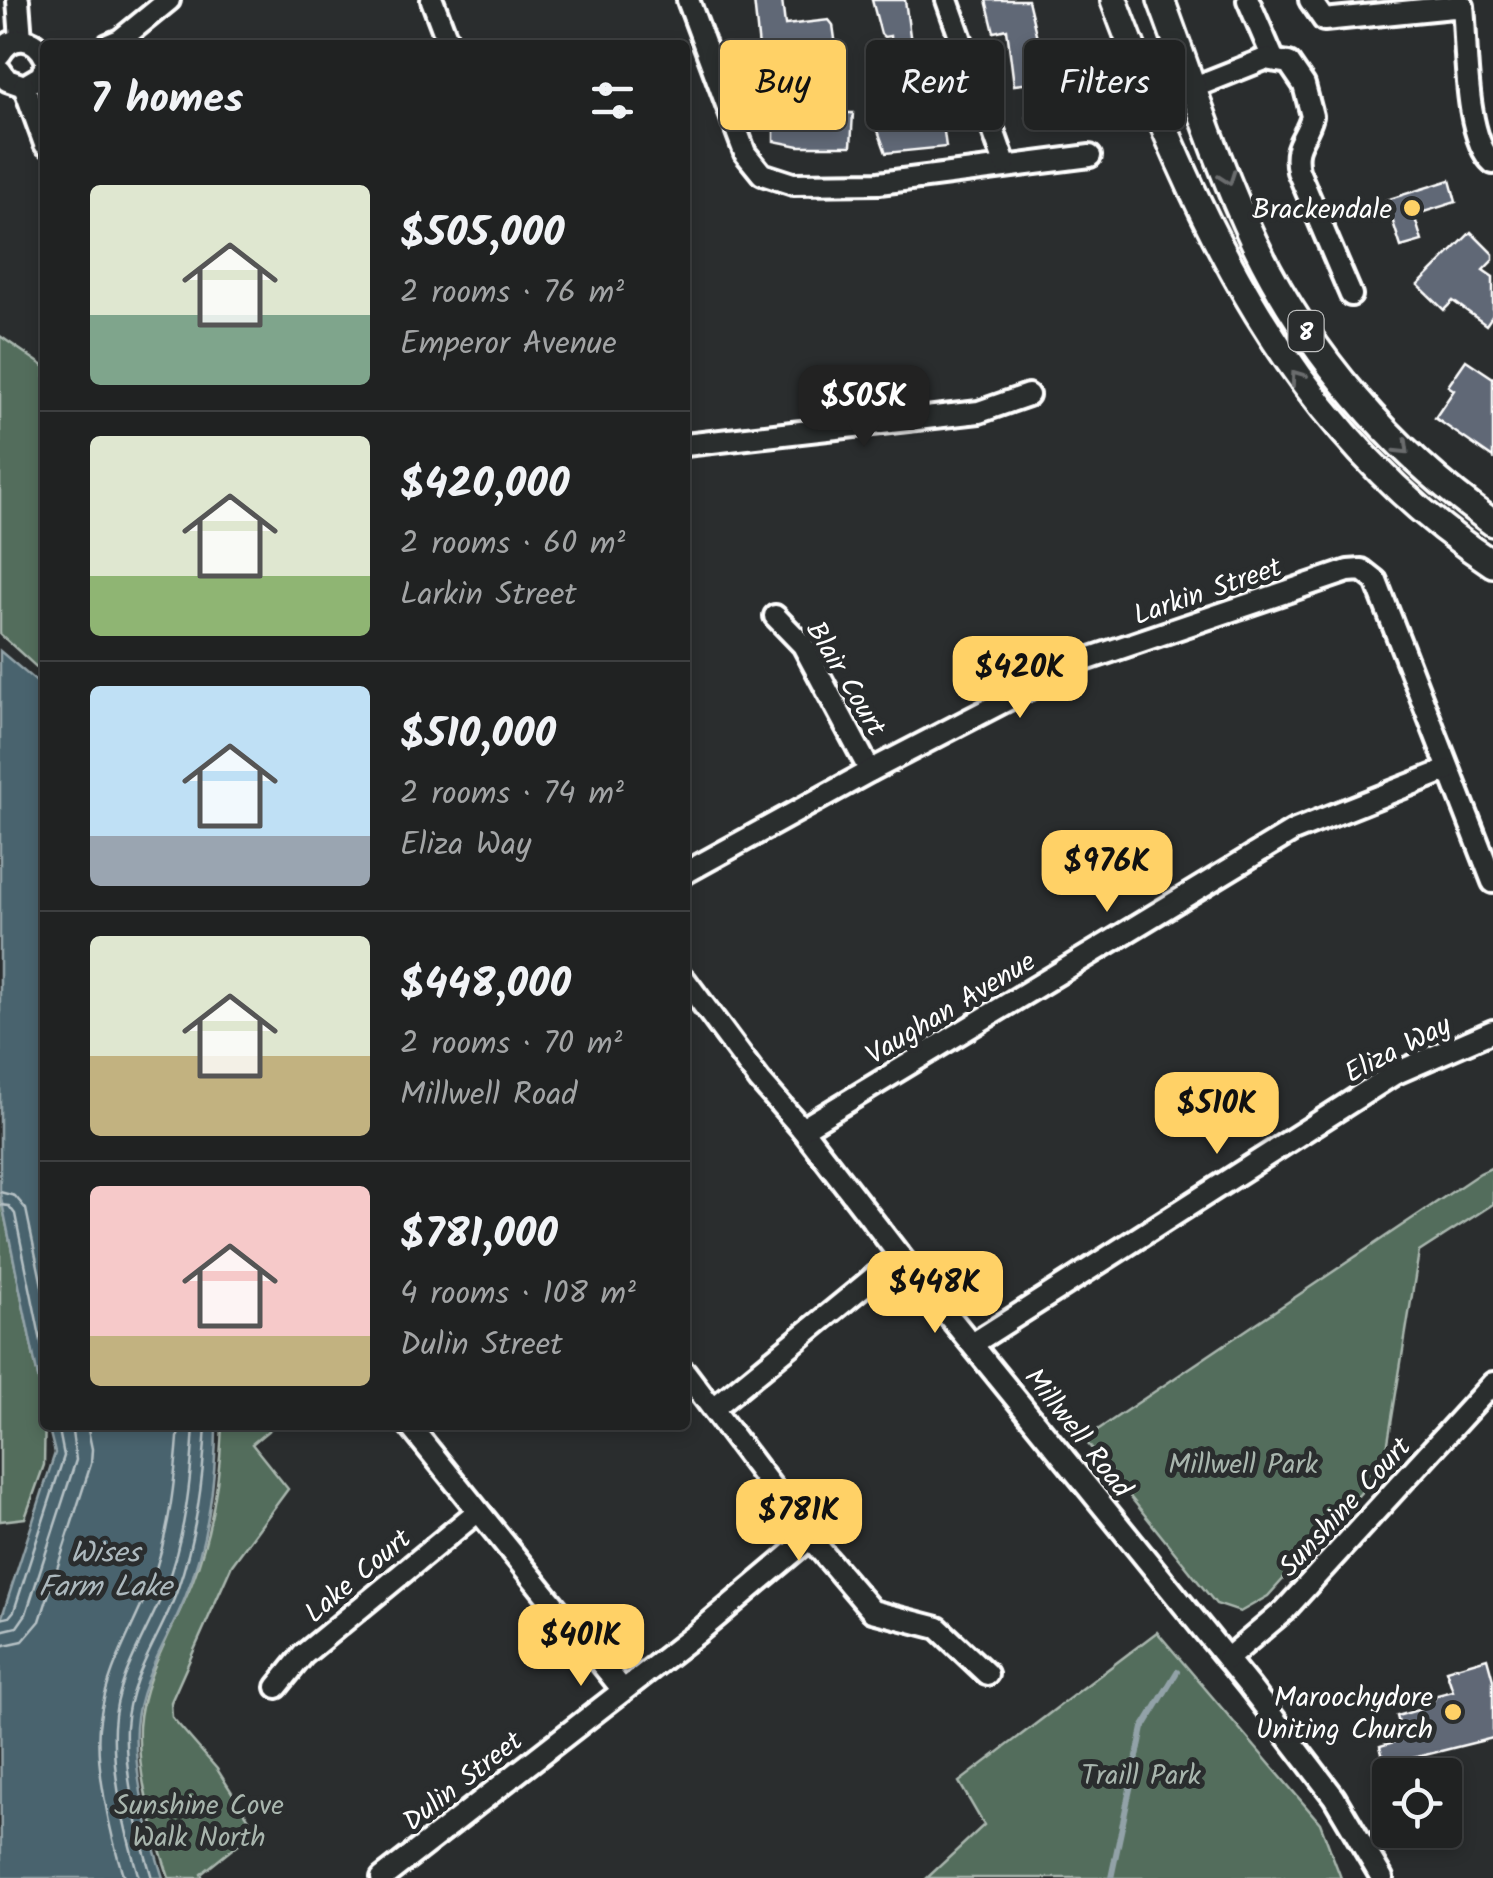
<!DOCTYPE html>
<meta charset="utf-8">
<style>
body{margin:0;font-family:Kalam,sans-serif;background:#2d2f2f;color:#f1f3f6;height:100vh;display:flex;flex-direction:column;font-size:38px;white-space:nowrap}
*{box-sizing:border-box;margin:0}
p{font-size:32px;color:#a2a4a5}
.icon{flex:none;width:55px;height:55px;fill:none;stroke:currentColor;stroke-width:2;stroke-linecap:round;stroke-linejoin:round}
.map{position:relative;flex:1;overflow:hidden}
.drawer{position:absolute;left:40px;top:40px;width:650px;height:1390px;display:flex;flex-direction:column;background:#202222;border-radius:10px;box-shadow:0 5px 15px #0003,0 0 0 2px #3d3f40}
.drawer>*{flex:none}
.top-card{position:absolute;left:720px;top:40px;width:622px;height:90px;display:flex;gap:20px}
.tools{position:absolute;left:1372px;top:1758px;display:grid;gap:20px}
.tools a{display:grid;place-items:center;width:90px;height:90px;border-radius:10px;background:#202222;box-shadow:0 5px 15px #0003,0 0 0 2px #3d3f40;font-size:50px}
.price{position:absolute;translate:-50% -85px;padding:0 22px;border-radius:20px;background:#ffd166;color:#111;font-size:32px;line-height:65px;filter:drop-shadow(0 2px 5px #0008)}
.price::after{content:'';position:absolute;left:50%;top:60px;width:30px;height:22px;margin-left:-15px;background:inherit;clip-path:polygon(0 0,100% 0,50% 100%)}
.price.selected{background:#222;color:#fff}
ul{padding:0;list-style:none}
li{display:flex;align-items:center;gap:30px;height:250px;padding:0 50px}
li+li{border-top:2px solid #3d3f40}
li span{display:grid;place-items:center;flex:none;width:280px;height:200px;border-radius:10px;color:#555}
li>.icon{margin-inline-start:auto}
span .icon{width:120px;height:120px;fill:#fffc;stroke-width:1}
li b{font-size:42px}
h2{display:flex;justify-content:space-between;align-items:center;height:120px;padding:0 50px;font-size:42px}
.chip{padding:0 35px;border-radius:10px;background:#202222;box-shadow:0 5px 15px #0003,0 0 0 2px #3d3f40;font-size:35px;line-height:90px}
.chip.selected{background:#ffd166;color:#111}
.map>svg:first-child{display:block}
</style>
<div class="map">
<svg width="1493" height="1878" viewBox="0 0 1493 1878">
<rect width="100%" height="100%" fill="#2a2d2e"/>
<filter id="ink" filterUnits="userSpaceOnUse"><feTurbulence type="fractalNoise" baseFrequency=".01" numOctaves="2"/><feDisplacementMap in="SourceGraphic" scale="20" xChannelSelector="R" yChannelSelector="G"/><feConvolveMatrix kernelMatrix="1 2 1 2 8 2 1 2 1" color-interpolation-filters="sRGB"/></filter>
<g filter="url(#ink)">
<!-- green -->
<g fill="#536d5c" stroke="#a9b6ae" stroke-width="2.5">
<path d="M0,336l45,31v308l-45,-41z"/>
<path d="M1493,1167v37l-74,48 -35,215 -116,129 -28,16 -24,-8 -132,-165 396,-266z"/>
<path d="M0,1193l45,218 -1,54 -19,53 -25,3z"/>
<path d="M222,1425h53l-23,19 36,45 -56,76 -61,137 1,15 45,52 39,61 -55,44 2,4h-34c-15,-46 -32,-102 -30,-151 3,-50 35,-98 53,-144 20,-51 28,-103 30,-158z"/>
<path d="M1157,1632l163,191 21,55h-414l57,-53 -25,-43z"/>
</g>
<!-- water -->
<g fill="#49646e" stroke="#92a2a8" stroke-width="2.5">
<path d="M0,651l45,38v722l-45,-218z"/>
<path d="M48,1425h168c0,57 -9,120 -31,173 -17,42 -46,83 -49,129 -3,46 13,107 27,151h-162l-1,-255 55,-170z"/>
</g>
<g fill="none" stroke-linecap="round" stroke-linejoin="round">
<!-- shore -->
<g stroke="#b6c1c5" stroke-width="2.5">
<path d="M0,1192l15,4 11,13 19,91"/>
<path d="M0,1205l9,1 6,8 30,147"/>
<path d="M0,1619l9,-2 5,-6 50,-155 -6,-31"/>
<path d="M0,1631l17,-4 9,-13 50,-154 -5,-35"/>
<path d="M0,1646l23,-5 17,-20 51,-157 1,-15 -5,-24"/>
<path d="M124,1878c-13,-40 -31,-118 -24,-159 7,-50 33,-90 51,-136 19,-51 24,-104 28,-158"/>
<path d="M139,1878c-14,-46 -27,-102 -25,-151 2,-49 32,-92 50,-136 21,-53 27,-110 30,-166"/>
<path d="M152,1878c-14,-46 -28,-102 -26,-151 3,-50 35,-91 51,-136 19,-54 26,-109 29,-166"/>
</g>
<!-- stream -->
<path stroke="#92a2a8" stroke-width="6" d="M1111,1878l32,-150 34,-56"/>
</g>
<!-- building -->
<g fill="#616876" stroke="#fff" stroke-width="2.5">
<path d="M754,0h28l3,25 44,-5 4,5 3,21 -19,3 14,64h22l-2,33h-52l-25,-5v-20h6l-16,-74 -5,1z"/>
<path d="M872,0h33l7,50 19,-2 6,56 31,-4 4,12 -30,5 4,30 -60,6 -15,-42 26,-3 -7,-72 -6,1 -3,-3z"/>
<path d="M986,0h42l10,42 7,51 31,5 -4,26 -46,-7 5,-34 -17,2 -7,-56 -13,3z"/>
<path d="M1450,180l6,22 -42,13 8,26 -21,6 -15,-47z"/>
<path d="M1471,232l22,22v6l-10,10 10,7v38l-7,10 -33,-24 -9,9 -26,-25z"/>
<path d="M1466,360l27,18v80l-58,-40 19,-28 -6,-4z"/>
<path d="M1487,1658l6,22v58l-108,27 -5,-19 14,-4 -4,-9 11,-2 -4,-15 31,-9 9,-12 16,-4 -7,-21z"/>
</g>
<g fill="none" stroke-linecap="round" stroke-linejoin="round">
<!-- minor casing -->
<g stroke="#fff" stroke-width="28">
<g id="minor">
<path d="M18,0l3,39"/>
<path d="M432,0l17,45"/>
<path d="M688,0l57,153 17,21 31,10 86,-1 211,-27"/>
<path d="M947,0l58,164"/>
<path d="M1248,0l25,58"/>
<path d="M1310,0l14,20 139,-14c4,39 1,132 30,157"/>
<path d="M108,45l12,-5 49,-40"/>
<path d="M0,54c12,-21 35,-18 45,3"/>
<path d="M0,70l7,10 17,6 17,-10 4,-9"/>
<path d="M24,86l21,58"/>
<path d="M1154,103l111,-44 24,4 15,22 8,31c-6,24 -20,27 -14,55l53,124"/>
<path d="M685,445l294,-33 49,-17"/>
<path d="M775,616l28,29 67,126"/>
<path d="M685,873l185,-102 212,-110 266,-90 14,-1 14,11 117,301"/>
<path d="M685,980l75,101 42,48 98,127 349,430 85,111 48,81"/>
<path d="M802,1129l491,-298 154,-61"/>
<path d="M974,1343l420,-269 99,-43"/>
<path d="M685,1372l125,166 62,73 66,17 49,46"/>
<path d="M714,1408l186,-152"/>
<path d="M409,1425l213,264"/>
<path d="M1227,1659l57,-48 209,-228"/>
<path d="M277,1687l26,-32 174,-143"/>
<path d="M382,1878l314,-244 114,-96"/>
</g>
</g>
<!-- major casing -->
<g stroke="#fff" stroke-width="32">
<g id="major">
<path d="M1114,0c82,219 176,431 379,564"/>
<path d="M1161,0c30,80 56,164 93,242 54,112 138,209 239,281"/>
</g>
</g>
<!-- minor -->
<use href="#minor" stroke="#2a2d2e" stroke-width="20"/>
<!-- major -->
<use href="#major" stroke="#2a2d2e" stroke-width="25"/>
</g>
<!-- one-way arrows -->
<defs><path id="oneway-chevron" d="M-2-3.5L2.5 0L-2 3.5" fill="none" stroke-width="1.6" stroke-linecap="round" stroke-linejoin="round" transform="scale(2.5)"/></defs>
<g stroke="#6a6c6d">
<use href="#oneway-chevron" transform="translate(1228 178) rotate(70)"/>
<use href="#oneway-chevron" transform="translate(1297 377) rotate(-126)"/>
<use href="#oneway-chevron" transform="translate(1403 448) rotate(44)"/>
</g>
</g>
<!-- markers -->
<g fill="#ffd166" stroke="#2a2d2e" stroke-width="4">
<circle cx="1412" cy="208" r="10"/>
<circle cx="1453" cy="1712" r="10"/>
</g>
<g text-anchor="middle" stroke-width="10" stroke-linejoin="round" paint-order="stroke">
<!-- shield labels -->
<rect fill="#2a2d2e" stroke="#bfc0c0" stroke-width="2.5" x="1288.5" y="311" width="35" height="40" rx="8"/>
<g font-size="25" font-weight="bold" fill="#fff">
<text x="1306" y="340">8</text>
</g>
<!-- poi labels -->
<g font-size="28" fill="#fff" stroke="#2a2d2e" text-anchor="end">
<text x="1392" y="218">Brackendale</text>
<text x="1433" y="1706">Maroochydore<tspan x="1433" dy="32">Uniting Church</tspan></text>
</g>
<!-- street labels -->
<g font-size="28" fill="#fff" stroke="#2a2d2e">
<text transform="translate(1207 590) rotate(-19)" y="10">Larkin Street</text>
<text transform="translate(847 678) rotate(59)" y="10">Blair Court</text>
<text transform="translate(950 1007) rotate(-31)" y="10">Vaughan Avenue</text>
<text transform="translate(1397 1048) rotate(-27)" y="10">Eliza Way</text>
<text transform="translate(1079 1432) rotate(52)" y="10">Millwell Road</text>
<text transform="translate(1344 1506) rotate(-47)" y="10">Sunshine Court</text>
<text transform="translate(357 1575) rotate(-40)" y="10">Lake Court</text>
<text transform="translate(462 1780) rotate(-38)" y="10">Dulin Street</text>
</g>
<!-- park labels -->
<g font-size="28" fill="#a9b6ae" stroke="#2a2d2e">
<text x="1243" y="1473">Millwell Park</text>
<text x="1141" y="1784">Traill Park</text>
<text x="199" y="1814">Sunshine Cove<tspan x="199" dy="32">Walk North</tspan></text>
</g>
<!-- water labels -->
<g font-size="30" font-style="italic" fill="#adb9be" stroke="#2a2d2e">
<text x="105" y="1562">Wises<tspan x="105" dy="34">Farm Lake</tspan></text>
</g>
</g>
</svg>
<div class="tools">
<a><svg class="icon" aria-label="locate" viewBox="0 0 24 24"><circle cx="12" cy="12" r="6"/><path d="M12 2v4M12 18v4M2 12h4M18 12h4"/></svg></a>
</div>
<b class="price selected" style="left:864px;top:450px">$505K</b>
<b class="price" style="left:1020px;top:721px">$420K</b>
<b class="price" style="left:1107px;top:915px">$976K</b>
<b class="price" style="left:1217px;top:1157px">$510K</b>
<b class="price" style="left:935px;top:1336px">$448K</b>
<b class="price" style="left:799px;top:1564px">$781K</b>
<b class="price" style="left:581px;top:1689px">$401K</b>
<div class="top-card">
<a class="chip selected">Buy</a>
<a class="chip">Rent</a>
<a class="chip">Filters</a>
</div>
<section class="drawer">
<h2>7 homes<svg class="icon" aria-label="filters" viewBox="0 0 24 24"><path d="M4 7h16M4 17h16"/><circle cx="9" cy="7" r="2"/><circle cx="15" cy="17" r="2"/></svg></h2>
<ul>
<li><span style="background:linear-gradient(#dfe7d0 65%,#7fa58c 0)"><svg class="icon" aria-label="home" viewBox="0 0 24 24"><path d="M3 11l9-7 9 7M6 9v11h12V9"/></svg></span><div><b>$505,000</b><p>2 rooms · 76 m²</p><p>Emperor Avenue</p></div></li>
<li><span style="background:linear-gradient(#dfe7d0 70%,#8fb573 0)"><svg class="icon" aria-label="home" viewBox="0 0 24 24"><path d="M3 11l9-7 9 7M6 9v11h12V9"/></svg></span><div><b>$420,000</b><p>2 rooms · 60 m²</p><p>Larkin Street</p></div></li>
<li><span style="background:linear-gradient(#bfe0f5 75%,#9aa5b1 0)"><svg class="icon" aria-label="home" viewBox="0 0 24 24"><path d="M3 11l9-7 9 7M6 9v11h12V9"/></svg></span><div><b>$510,000</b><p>2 rooms · 74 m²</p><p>Eliza Way</p></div></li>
<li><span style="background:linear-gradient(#dfe7d0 60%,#c2b280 0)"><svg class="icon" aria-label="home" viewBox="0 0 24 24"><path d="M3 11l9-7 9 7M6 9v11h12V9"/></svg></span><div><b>$448,000</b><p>2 rooms · 70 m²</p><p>Millwell Road</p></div></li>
<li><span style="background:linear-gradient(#f6c9c9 75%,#c2b280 0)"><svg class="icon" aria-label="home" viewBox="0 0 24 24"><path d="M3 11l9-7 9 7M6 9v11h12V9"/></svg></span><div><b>$781,000</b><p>4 rooms · 108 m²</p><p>Dulin Street</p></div></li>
</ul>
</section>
</div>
